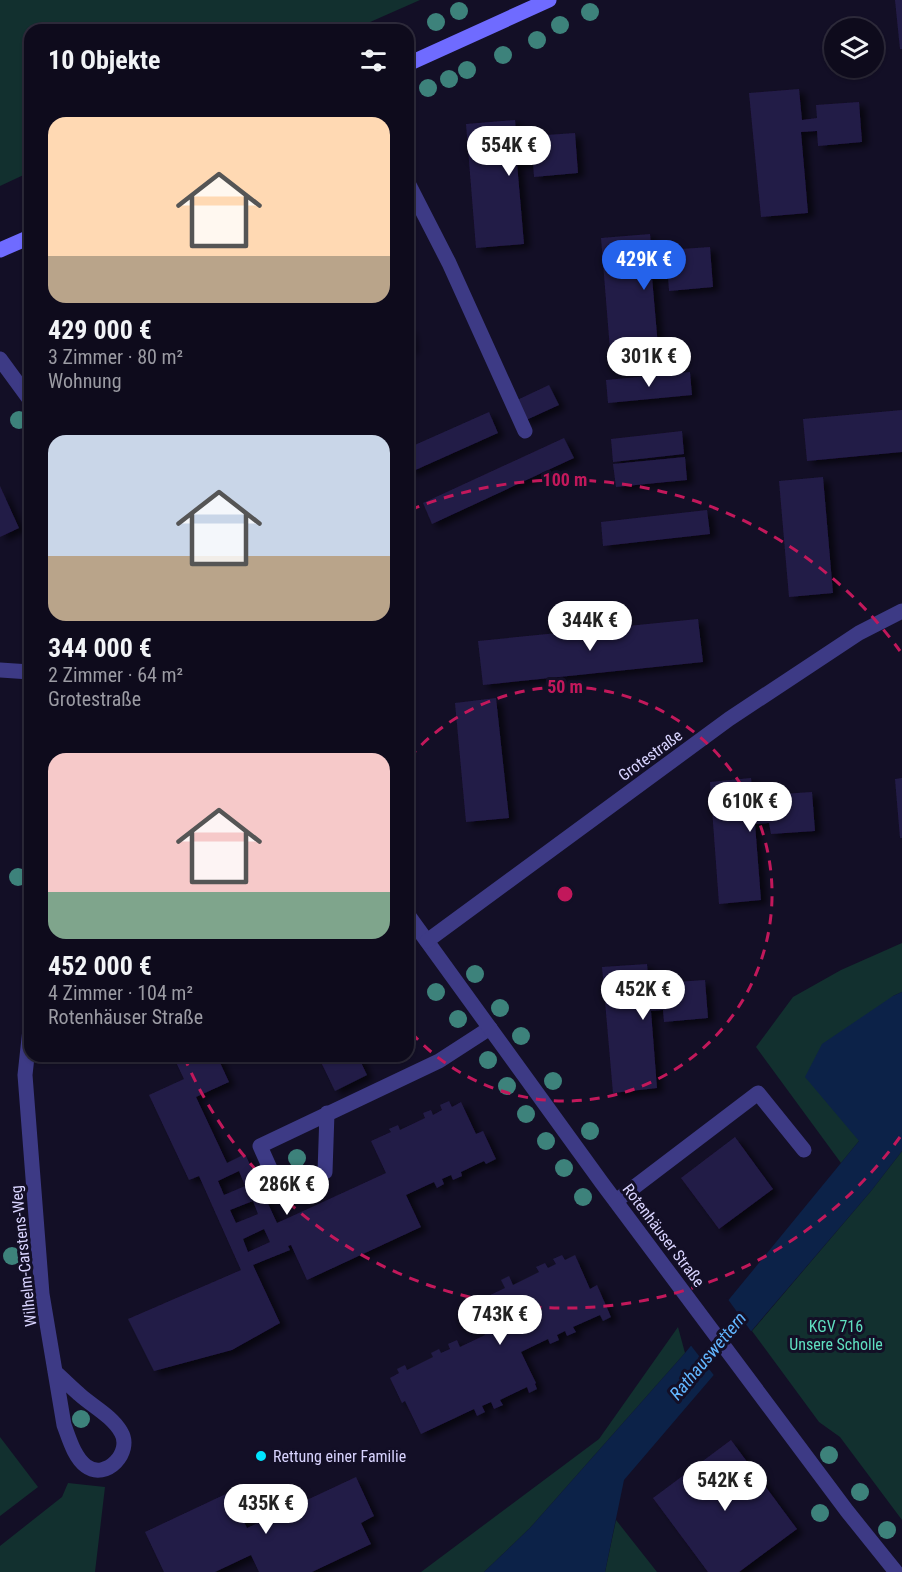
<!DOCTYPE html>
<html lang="de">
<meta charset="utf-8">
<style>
body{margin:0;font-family:"Roboto Condensed",sans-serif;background:#1c1929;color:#f1f3f6;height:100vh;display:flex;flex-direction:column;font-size:22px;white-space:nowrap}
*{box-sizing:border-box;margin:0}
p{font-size:20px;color:#9b9ba3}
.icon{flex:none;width:33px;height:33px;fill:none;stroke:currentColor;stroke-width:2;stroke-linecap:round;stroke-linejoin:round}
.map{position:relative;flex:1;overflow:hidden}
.details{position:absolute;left:24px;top:24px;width:390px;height:1038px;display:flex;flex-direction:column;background:#0e0b1c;border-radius:18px;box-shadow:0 2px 4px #0004,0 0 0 2px #2e2b3b}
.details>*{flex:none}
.buttons{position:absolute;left:824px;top:18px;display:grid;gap:12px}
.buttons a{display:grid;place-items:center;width:60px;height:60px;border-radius:50%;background:#0e0b1c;box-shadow:0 2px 4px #0004,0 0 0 2px #2e2b3b;font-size:30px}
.price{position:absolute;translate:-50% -51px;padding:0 14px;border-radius:21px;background:#fff;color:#222;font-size:20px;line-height:39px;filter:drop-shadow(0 2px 3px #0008)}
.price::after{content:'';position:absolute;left:50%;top:36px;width:18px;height:14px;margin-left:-9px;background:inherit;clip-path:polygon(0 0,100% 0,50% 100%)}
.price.current{background:#2563eb;color:#fff}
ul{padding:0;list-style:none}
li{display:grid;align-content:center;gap:12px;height:318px;padding:0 24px}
li span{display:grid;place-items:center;height:186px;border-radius:18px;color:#555}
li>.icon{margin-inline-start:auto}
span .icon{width:108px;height:108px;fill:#fffc;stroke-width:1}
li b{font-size:26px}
h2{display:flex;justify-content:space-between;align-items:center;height:72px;padding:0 24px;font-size:26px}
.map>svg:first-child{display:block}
</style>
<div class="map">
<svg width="902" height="1572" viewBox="0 0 902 1572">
<defs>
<filter id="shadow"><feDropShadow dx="6" dy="4" stdDeviation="3" flood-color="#0009"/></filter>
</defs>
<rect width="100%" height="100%" fill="#130f26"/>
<!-- green -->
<g fill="#12302f">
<path d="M0,0h420l-68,30h-322v142l-30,14z"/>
<path d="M902,943v49l-9,4 -34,145 -18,22 -85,-116 37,-50 48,-27z"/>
<path d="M902,1151v369l-62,-83 -21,-15 -67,-91 119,-140z"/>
<path d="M678,1327l7,26 -155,175 -46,44h-63l178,-133z"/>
<path d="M0,1437l38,50 -38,29z"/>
<path d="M68,1483l37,4 -10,85h-95v-26l62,-49z"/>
<path d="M616,1520l41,52h-52z"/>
</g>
<!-- water -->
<path fill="#0c2248" d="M902,992v159l-31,40 -247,289 -19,92h-121l46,-44 155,-175 174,-212 -54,-64 17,-33 71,-48z"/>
<!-- pier -->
<path fill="#130f26" d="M727,1298l26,36 -37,44 -27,-35z"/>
<!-- building -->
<g fill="#241b47" fill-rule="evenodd" filter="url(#shadow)">
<path d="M895,0h7v49h-2z"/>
<path d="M799,89l3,31 15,-2 -1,-13 43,-3 3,40 -44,4 -1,-15 -16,1 7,81 -47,4 -12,-124z"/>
<path d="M515,120l3,31 15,-1 -1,-14 43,-3 3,40 -44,4 -1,-15 -16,1 7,81 -48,4 -10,-124z"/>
<path d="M650,234l3,31 15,-2 -1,-13 43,-3 3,40 -44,4 -1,-15 -16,1 7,81 -48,4 -10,-124z"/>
<path d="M408,329h2l2,19 -4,4z"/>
<path d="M690,372l2,23 -84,8 -2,-23z"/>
<path d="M549,385l10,20 -35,16 -9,-20z"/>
<path d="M902,410v42l-95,9 -4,-42z"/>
<path d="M489,412l9,21 -87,39 -3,-6v-18z"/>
<path d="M682,431l2,23 -71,8 -2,-23z"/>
<path d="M564,438l10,20 -142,66 -9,-21z"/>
<path d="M685,457l2,23 -71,7 -3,-23z"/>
<path d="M823,477l10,116 -44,4 -10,-116z"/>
<path d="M0,486l19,42 -19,9z"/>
<path d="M707,510l3,24 -107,12 -2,-24z"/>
<path d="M698,619l5,43 -220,23 -5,-44z"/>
<path d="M496,698l13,120 -43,4 -11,-119z"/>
<path d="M751,778l3,31 14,-1 -1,-13 45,-3 3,39 -44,3 -2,-11 -14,1 6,76 -42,4 -9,-122z"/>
<path d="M902,778v60h-2l-5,-59z"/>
<path d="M647,964l3,33 13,-1 -2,-13 44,-3 3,38 -44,4 -1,-12 -12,1 6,77 -44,5 -11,-126z"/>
<path d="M173,1056h44l12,26 -33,15 31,66 18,-9 32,69 109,-50 -15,-32 20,-9 -2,-3 9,-4 2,5 25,-12 -2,-5 8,-3 2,5 9,-5 -2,-5 9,-4 3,6 9,-5 15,32 7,-3 13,28 -10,5 -2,-3 -23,11 1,4 -9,4 -2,-5 -9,4 2,5 -7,4 -3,-6 -28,13 15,32 -114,53 -16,-35 -3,1 2,4 -37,15 27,58 -48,27 -78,21 -26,-52 113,-49 -42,-94 -10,4 -40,-85 35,-16zM239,1171l6,15 -21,9 -6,-14zM253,1201l5,13 -22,9 -6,-13zM264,1229l6,13 -22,10 -5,-13z"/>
<path d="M318,1056h40l9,19 -32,16z"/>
<path d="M735,1137l38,52 -54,40 -38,-51z"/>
<path d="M562,1255l3,5 10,-5 15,34 7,-4 14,32 -8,4 -3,-6 -27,12 3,5 -9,4 -2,-5 -8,4 2,5 -9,4 -2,-5 -27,13 15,31 -1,1 2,5 -8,4 -2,-6 -27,13 3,5 -9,4 -3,-7 -9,4 3,6 -8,4 -3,-7 -53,25 -16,-33 -3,2 -12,-25 9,-5 -2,-4 8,-4 2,5 26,-13 -2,-4 8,-4 2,4 9,-4 -2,-5 9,-4 3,7 25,-12 -3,-6 8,-4 3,7 7,-4 -14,-31 19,-9 -4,-8 8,-4 4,9 26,-13 -3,-5 9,-4 3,5 8,-4 -3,-5z"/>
<path d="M731,1440l66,89 -58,43h-31l-55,-74z"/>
<path d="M356,1477l18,39 -13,7 10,21 -59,28h-53l-8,-17 -36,17h-51l-19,-40 85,-40 17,36z"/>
</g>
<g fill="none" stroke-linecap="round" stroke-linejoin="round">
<!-- lane -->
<g stroke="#3d3a85" stroke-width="15">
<path d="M408,183l41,80 76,168"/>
<path d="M327,1113l-2,59 -44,21 -21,-47 179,-85 51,-33"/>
<path d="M616,1201l142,-108 46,57"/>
</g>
<!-- street -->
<g stroke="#3d3a85" stroke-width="15">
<path d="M0,359l30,41"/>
<path d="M0,670l30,2"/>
<path d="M408,915l194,268 245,328 49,61"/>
<path d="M427,941l302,-222 130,-86 43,-22"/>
<path d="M30,1029l-5,46 17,219 22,131c5,13 10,32 22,41 20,15 47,-14 35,-34 -9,-16 -29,-26 -42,-38 -8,-7 -16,-15 -24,-22"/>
</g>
<!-- secondary -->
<g stroke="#6f6bff" stroke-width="15">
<path d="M408,64l141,-64"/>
<path d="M0,250l30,-13"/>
</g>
</g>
<!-- trees -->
<g fill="#3d827b">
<circle cx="459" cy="11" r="9"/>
<circle cx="590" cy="12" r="9"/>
<circle cx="436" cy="22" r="9"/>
<circle cx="560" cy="25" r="9"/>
<circle cx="537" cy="40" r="9"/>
<circle cx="503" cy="55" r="9"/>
<circle cx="467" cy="70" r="9"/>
<circle cx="449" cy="79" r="9"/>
<circle cx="428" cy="88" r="9"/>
<circle cx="19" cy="420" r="9"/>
<circle cx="18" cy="877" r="9"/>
<circle cx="475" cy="974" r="9"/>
<circle cx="436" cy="992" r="9"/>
<circle cx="500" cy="1008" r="9"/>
<circle cx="458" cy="1019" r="9"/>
<circle cx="521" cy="1036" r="9"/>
<circle cx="488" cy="1060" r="9"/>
<circle cx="553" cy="1081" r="9"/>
<circle cx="507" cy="1086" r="9"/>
<circle cx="526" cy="1114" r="9"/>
<circle cx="590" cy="1131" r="9"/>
<circle cx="546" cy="1141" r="9"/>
<circle cx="297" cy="1158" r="9"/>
<circle cx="564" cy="1168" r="9"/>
<circle cx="583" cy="1197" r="9"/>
<circle cx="12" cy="1256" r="9"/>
<circle cx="81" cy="1419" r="9"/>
<circle cx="829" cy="1455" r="9"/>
<circle cx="860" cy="1492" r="9"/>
<circle cx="820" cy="1513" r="9"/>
<circle cx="887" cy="1530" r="9"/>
</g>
<!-- distance rings -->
<g fill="none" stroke="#c2185b" stroke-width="3" stroke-dasharray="10 8">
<path d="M409 758A207 207 0 1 1 409 1030"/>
<path d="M900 1137A414 414 0 0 1 185 1059M410 510A414 414 0 0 1 900 651"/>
</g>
<!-- markers -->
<circle fill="#00e5ff" stroke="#130f26" stroke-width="2" cx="261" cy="1456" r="6"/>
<g text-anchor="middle" stroke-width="6" stroke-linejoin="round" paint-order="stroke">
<!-- street labels -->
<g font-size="16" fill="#d9d4ff" stroke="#130f26">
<text transform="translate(650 755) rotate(-36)" y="6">Grotestraße</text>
<text transform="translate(664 1235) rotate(53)" y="6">Rotenhäuser Straße</text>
<text transform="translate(23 1256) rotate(-96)" y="6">Wilhelm-Carstens-Weg</text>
</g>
<!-- park labels -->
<g font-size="16" fill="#5fe0c0" stroke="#130f26">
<text x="836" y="1332">KGV 716<tspan x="836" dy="18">Unsere Scholle</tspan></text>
</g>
<!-- poi labels -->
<g font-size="16" fill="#d9d4ff" stroke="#130f26" text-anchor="start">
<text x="273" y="1462">Rettung einer Familie</text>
</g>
<!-- water labels -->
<g font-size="18" font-style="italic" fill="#62b6ff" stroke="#130f26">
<text transform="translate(708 1356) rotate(-50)" y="6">Rathauswettern</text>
</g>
</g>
<circle cx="565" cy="894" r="9" fill="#c2185b" stroke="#130f26" stroke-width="3"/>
<g font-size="18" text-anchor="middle" font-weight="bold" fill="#c2185b" stroke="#130f26" stroke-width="6" stroke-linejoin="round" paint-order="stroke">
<text x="565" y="486">100 m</text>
<text x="565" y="693">50 m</text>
</g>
</svg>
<div class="buttons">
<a><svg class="icon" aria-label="layers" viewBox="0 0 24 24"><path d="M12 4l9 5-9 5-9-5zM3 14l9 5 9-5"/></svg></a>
</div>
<b class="price" style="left:509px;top:177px">554K €</b>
<b class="price current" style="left:644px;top:291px">429K €</b>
<b class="price" style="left:649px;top:388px">301K €</b>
<b class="price" style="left:590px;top:652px">344K €</b>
<b class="price" style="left:750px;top:833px">610K €</b>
<b class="price" style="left:643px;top:1021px">452K €</b>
<b class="price" style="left:287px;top:1216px">286K €</b>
<b class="price" style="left:500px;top:1346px">743K €</b>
<b class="price" style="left:725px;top:1512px">542K €</b>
<b class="price" style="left:266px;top:1535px">435K €</b>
<section class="details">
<h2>10 Objekte<svg class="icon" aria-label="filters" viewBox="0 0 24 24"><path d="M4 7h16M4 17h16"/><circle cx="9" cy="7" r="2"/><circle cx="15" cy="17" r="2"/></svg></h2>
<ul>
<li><span style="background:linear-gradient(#ffd9b3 75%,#b9a48a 0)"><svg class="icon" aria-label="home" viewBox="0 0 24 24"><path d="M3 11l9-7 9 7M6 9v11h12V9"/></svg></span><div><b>429 000 €</b><p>3 Zimmer · 80 m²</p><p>Wohnung</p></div></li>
<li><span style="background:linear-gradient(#c9d6e8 65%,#b9a48a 0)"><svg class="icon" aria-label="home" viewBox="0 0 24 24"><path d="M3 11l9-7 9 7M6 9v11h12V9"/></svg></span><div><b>344 000 €</b><p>2 Zimmer · 64 m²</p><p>Grotestraße</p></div></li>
<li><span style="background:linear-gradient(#f6c9c9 75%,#7fa58c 0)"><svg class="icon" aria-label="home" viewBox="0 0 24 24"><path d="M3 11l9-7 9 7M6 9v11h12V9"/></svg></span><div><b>452 000 €</b><p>4 Zimmer · 104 m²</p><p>Rotenhäuser Straße</p></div></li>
</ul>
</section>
</div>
